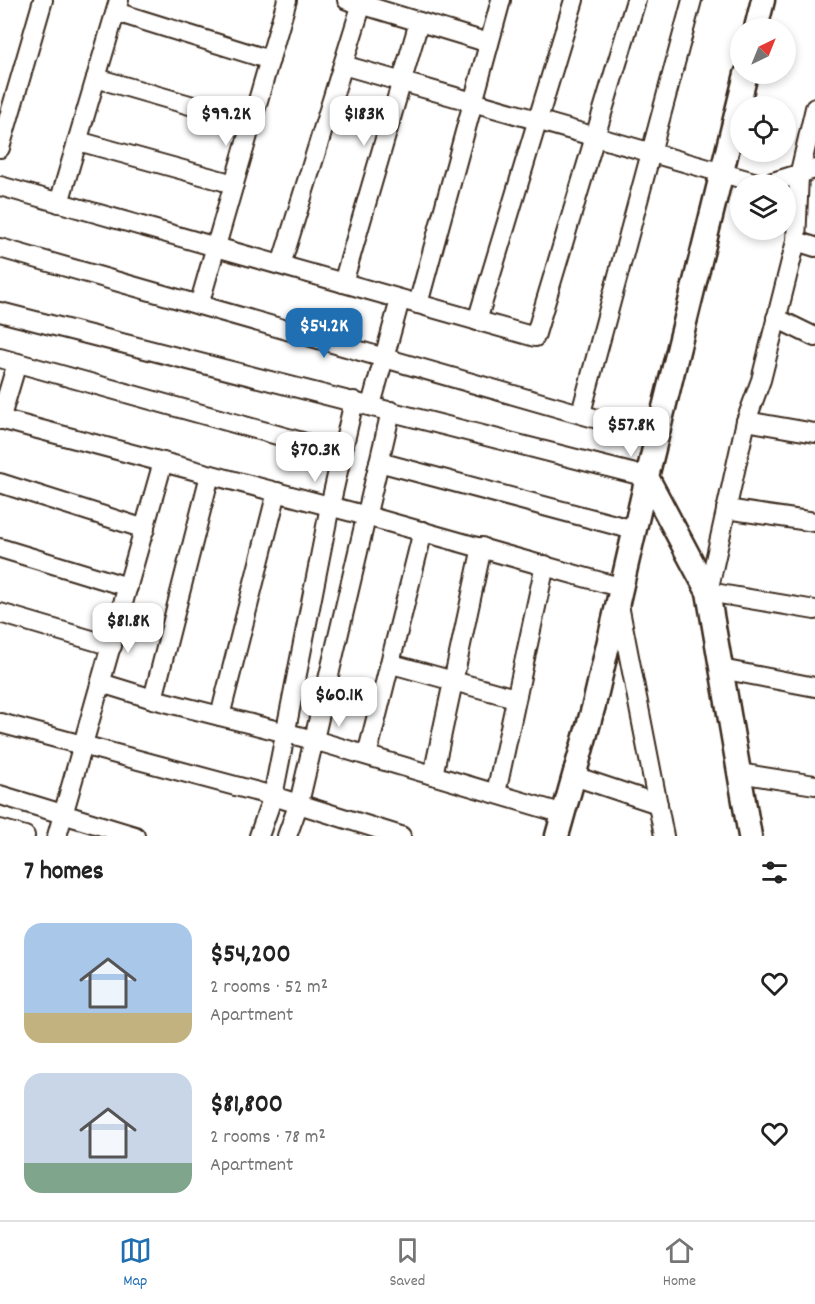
<!DOCTYPE html>
<meta charset="utf-8">
<style>
body{margin:0;font-family:Dekko,sans-serif;background:#f2f2f2;color:#222;height:100vh;display:flex;flex-direction:column;font-size:22px;white-space:nowrap}
*{box-sizing:border-box;margin:0}
p{font-size:20px;color:#767676}
.icon{flex:none;width:33px;height:33px;fill:none;stroke:currentColor;stroke-width:2;stroke-linecap:round;stroke-linejoin:round}
.map{position:relative;height:836px;overflow:hidden}
.panel{display:flex;flex-direction:column;background:#fff;flex:1}
.panel>*{flex:none}
.needle{width:39px;rotate:43deg}
.controls{position:absolute;left:730px;top:18px;display:grid;gap:12px}
.controls a{display:grid;place-items:center;width:66px;height:66px;border-radius:50%;background:#fff;box-shadow:0 3px 9px #0003;font-size:30px}
.price{position:absolute;translate:-50% -51px;padding:0 14px;border-radius:12px;background:#fff;color:#222;font-size:20px;line-height:39px;filter:drop-shadow(0 2px 3px #0008)}
.price::after{content:'';position:absolute;left:50%;top:36px;width:18px;height:14px;margin-left:-9px;background:inherit;clip-path:polygon(0 0,100% 0,50% 100%)}
.price.active{background:#1f6fb2;color:#fff}
ul{padding:0;list-style:none}
li{display:flex;align-items:center;gap:18px;height:150px;padding:0 24px}
li span{display:grid;place-items:center;flex:none;width:168px;height:120px;border-radius:18px;color:#555}
li>.icon{margin-inline-start:auto}
span .icon{width:72px;height:72px;fill:#fffc;stroke-width:1}
li b{font-size:26px}
h2{display:flex;justify-content:space-between;align-items:center;height:72px;padding:0 24px;font-size:26px}
.menu{display:flex;justify-content:space-around;align-items:center;height:84px;border-top:2px solid #e0e0e0;background:#fff;font-size:16px;color:#767676}
.menu a{display:grid;justify-items:center;gap:3px}
.menu .active{color:#1f6fb2}
.map>svg:first-child{display:block}
</style>
<div class="map">
<svg width="815" height="836" viewBox="0 0 815 836">
<rect width="100%" height="100%" fill="#fff"/>
<filter id="ink" filterUnits="userSpaceOnUse"><feTurbulence type="fractalNoise" baseFrequency=".0167" numOctaves="2"/><feDisplacementMap in="SourceGraphic" scale="12" xChannelSelector="R" yChannelSelector="G"/><feConvolveMatrix kernelMatrix="1 2 1 2 8 2 1 2 1" color-interpolation-filters="sRGB"/></filter>
<g filter="url(#ink)">
<g fill="none" stroke-linecap="round" stroke-linejoin="round">
<!-- minor casing -->
<g stroke="#3b2a1e" stroke-width="22">
<g id="minor">
<path d="M347,0l142,43"/>
<path d="M116,12l154,48"/>
<path d="M343,65l418,119"/>
<path d="M96,78l156,45"/>
<path d="M815,108l-16,68 -3,65 -35,139 -15,41 -38,171 107,18"/>
<path d="M78,141l156,43"/>
<path d="M0,148l43,-148"/>
<path d="M766,184l49,-15"/>
<path d="M0,186l535,151 101,-337"/>
<path d="M59,203l60,-203"/>
<path d="M796,241l19,6"/>
<path d="M0,248l657,188"/>
<path d="M281,265l82,-265"/>
<path d="M343,283l76,-261"/>
<path d="M418,304l83,-304"/>
<path d="M199,305l88,-305"/>
<path d="M0,312l647,165"/>
<path d="M776,318l39,19"/>
<path d="M477,321l97,-321"/>
<path d="M0,358l342,95"/>
<path d="M371,405l29,-105"/>
<path d="M581,413l111,-413"/>
<path d="M0,419l367,97 252,71"/>
<path d="M0,420l17,-57"/>
<path d="M746,421l69,12"/>
<path d="M379,462l255,68"/>
<path d="M0,483l145,46"/>
<path d="M726,509l89,13"/>
<path d="M0,548l128,39"/>
<path d="M619,605l45,231"/>
<path d="M0,613l112,33"/>
<path d="M392,664l123,34"/>
<path d="M721,669l94,18"/>
<path d="M101,683l52,16 161,41 250,74"/>
<path d="M153,699l57,-224"/>
<path d="M220,716l57,-224"/>
<path d="M0,723l273,73 128,40"/>
<path d="M367,755l56,-224"/>
<path d="M739,773l76,12"/>
<path d="M433,775l49,-228"/>
<path d="M574,776l84,28"/>
<path d="M496,793l49,-228"/>
<path d="M0,795l135,41"/>
<path d="M0,829l25,7"/>
<path d="M57,836l106,-374"/>
<path d="M259,836l14,-40 57,-290 24,-105"/>
<path d="M287,836l12,-33 92,-392"/>
</g>
</g>
<!-- tertiary casing -->
<g stroke="#3b2a1e" stroke-width="27">
<g id="tertiary">
<path d="M756,28l7,-28"/>
<path d="M746,74l-99,403 61,115 42,244"/>
<path d="M557,836l37,-131 53,-228"/>
</g>
</g>
<!-- minor -->
<use href="#minor" stroke="#fff" stroke-width="18"/>
<!-- tertiary -->
<use href="#tertiary" stroke="#fff" stroke-width="22"/>
</g>
</g>
</svg>
<div class="controls">
<a><svg class="needle" viewBox="-14 -14 28 28"><path d="M0-13l5 13h-10z" fill="#e53935"/><path d="M0 13l5-13h-10z" fill="#767676"/></svg></a>
<a><svg class="icon" aria-label="locate" viewBox="0 0 24 24"><circle cx="12" cy="12" r="6"/><path d="M12 2v4M12 18v4M2 12h4M18 12h4"/></svg></a>
<a><svg class="icon" aria-label="layers" viewBox="0 0 24 24"><path d="M12 4l9 5-9 5-9-5zM3 14l9 5 9-5"/></svg></a>
</div>
<b class="price" style="left:226px;top:147px">$99.2K</b>
<b class="price" style="left:364px;top:147px">$183K</b>
<b class="price active" style="left:324px;top:359px">$54.2K</b>
<b class="price" style="left:631px;top:458px">$57.8K</b>
<b class="price" style="left:315px;top:483px">$70.3K</b>
<b class="price" style="left:128px;top:654px">$81.8K</b>
<b class="price" style="left:339px;top:728px">$60.1K</b>
</div>
<section class="panel">
<h2>7 homes<svg class="icon" aria-label="filters" viewBox="0 0 24 24"><path d="M4 7h16M4 17h16"/><circle cx="9" cy="7" r="2"/><circle cx="15" cy="17" r="2"/></svg></h2>
<ul>
<li><span style="background:linear-gradient(#a9c7e8 75%,#c2b280 0)"><svg class="icon" aria-label="home" viewBox="0 0 24 24"><path d="M3 11l9-7 9 7M6 9v11h12V9"/></svg></span><div><b>$54,200</b><p>2 rooms · 52 m²</p><p>Apartment</p></div><svg class="icon" aria-label="heart" viewBox="0 0 24 24"><path d="M12 20l-8-8c-3-5 5-10 8-4 3-6 11-1 8 4z"/></svg></li>
<li><span style="background:linear-gradient(#c9d6e8 75%,#7fa58c 0)"><svg class="icon" aria-label="home" viewBox="0 0 24 24"><path d="M3 11l9-7 9 7M6 9v11h12V9"/></svg></span><div><b>$81,800</b><p>2 rooms · 78 m²</p><p>Apartment</p></div><svg class="icon" aria-label="heart" viewBox="0 0 24 24"><path d="M12 20l-8-8c-3-5 5-10 8-4 3-6 11-1 8 4z"/></svg></li>
</ul>
</section>
<nav class="menu">
<a class="active"><svg class="icon" aria-label="map" viewBox="0 0 24 24"><path d="M3 6l6-2 6 2 6-2v14l-6 2-6-2-6 2zM9 4v14M15 6v14"/></svg>Map</a>
<a><svg class="icon" aria-label="saved" viewBox="0 0 24 24"><path d="M7 4h10v16l-5-4-5 4z"/></svg>Saved</a>
<a><svg class="icon" aria-label="home" viewBox="0 0 24 24"><path d="M3 11l9-7 9 7M6 9v11h12V9"/></svg>Home</a>
</nav>
